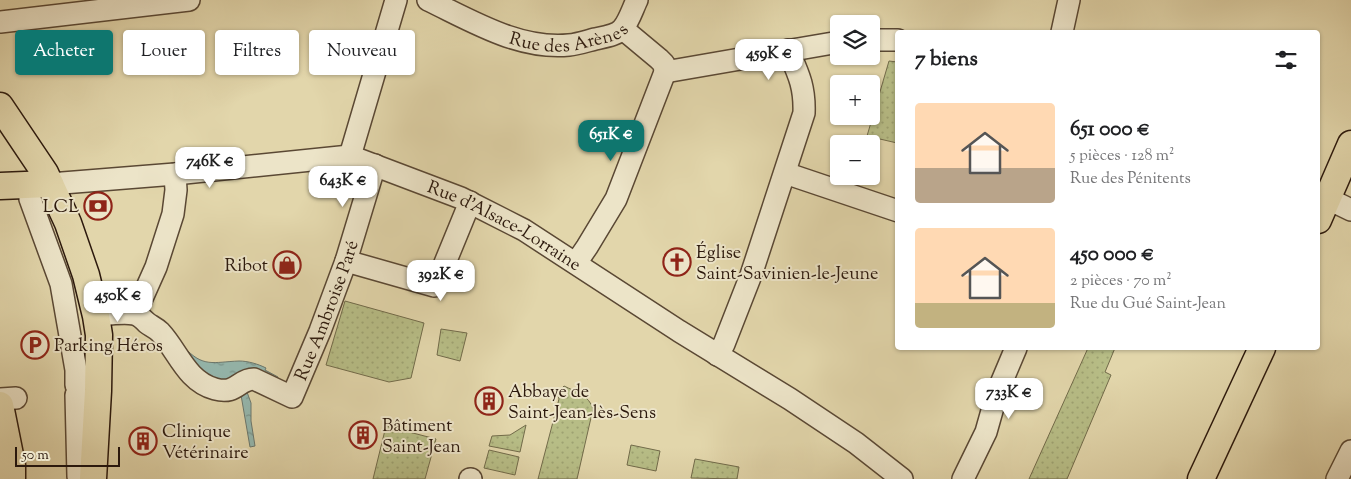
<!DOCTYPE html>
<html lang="fr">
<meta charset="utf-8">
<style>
body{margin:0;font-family:"Sorts Mill Goudy",serif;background:#f2f2f2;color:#202124;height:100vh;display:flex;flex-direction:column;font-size:19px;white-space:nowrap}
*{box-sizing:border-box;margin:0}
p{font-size:16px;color:#757577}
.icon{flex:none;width:28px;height:28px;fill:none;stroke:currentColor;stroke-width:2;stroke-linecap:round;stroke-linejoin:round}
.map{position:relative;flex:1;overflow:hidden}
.drawer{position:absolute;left:895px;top:30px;width:425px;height:320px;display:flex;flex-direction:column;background:#fff;border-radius:5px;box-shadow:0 1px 4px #0004}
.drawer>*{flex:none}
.hud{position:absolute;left:15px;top:30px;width:475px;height:45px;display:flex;gap:10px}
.controls{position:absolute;left:830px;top:15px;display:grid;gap:10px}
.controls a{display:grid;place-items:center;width:50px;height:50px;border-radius:5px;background:#fff;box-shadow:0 1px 4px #0004;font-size:25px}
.scale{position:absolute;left:15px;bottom:12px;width:105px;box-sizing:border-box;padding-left:5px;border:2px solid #2c190d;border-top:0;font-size:14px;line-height:18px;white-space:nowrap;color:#2c190d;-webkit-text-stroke:4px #ece4c8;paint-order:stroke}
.price{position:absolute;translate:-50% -42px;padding:0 11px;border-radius:10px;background:#fff;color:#222;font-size:16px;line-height:32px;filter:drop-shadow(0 1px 2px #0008)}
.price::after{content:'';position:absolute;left:50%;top:30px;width:15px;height:11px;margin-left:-8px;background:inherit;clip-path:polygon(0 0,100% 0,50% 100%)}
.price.current{background:#0f766e;color:#fff}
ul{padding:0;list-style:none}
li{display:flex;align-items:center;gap:15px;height:125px;padding:0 20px}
li span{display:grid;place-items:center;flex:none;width:140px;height:100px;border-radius:5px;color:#555}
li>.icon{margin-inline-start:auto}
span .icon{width:60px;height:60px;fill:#fffc;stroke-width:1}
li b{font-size:21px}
h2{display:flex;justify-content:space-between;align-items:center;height:60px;padding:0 20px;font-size:21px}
.tag{padding:0 18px;border-radius:5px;background:#fff;box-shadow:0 1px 4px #0004;font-size:18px;line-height:45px}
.tag.current{background:#0f766e;color:#fff}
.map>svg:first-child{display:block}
</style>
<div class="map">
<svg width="1351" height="479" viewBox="0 0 1351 479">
<defs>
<pattern id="green-dots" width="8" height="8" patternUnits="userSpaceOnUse" patternTransform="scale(1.25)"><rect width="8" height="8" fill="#b7bd86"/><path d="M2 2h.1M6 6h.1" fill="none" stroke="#9ea272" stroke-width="1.8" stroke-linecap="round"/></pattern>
<pattern id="water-ripples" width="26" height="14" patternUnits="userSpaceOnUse" patternTransform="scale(1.25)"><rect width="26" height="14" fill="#95b8af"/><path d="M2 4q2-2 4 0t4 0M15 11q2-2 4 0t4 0" fill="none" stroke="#7a958d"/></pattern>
</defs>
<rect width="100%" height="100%" fill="#e2d6ab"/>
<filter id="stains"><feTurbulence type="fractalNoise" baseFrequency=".004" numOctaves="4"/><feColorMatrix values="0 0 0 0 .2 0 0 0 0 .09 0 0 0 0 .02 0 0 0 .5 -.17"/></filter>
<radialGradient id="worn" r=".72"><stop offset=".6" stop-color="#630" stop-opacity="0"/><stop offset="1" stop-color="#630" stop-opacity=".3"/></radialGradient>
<!-- green -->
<g fill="url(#green-dots)" stroke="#726b4a">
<path d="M889,61l8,1v81l-30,-7z"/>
<path d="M345,301l79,22 -13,55 -22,4 -63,-17z"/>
<path d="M441,329l26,4 -7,28 -23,-6z"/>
<path d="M1088,348h27l-10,24 6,3 -44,104h-38z"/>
<path d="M564,386c12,6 25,9 29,23l-16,70h-39l21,-80 -2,-6z"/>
<path d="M526,425l-6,27 -31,-6 3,-10 18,-1z"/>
<path d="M386,426l50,13 -11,40h-52z"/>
<path d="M631,445l29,6 -4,20 -29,-6z"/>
<path d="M489,450l30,7 -4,18 -31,-7z"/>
<path d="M695,459l44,8 -2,12 -46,-1z"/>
</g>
<!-- water -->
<g fill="url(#water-ripples)" stroke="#6b786e">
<path d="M184,347c19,21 29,15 55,14 9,0 19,3 27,7l-1,2 13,7 -3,7 -47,4 -25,-8z"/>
<path d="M247,392l4,11v18l4,25 -5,1 -9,-52z"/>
</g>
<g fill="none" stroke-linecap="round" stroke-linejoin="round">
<!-- minor casing -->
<g stroke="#5a4834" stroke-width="24">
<g id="minor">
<path id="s1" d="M428,0c44,21 91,50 141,45 9,-1 18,-4 26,-6 9,-2 23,-4 28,-11 6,-7 10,-20 14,-28"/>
<path d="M0,22l189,-22"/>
<path d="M1062,32l7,-32"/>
<path d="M871,40h27"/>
<path d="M665,72l174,-30"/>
<path d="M350,156l46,-156"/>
<path d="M785,173l113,38"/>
<path id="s2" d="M50,184l125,-10 175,-18 111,42 63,32 155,101 111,68 66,44 46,36"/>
<path d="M1318,194l33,16"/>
<path d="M30,199l31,85 15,86v15"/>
<path d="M346,261l88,25 4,-6 32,-78"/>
<path d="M576,263l11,-16 29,-48 49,-127 -1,-8 -5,-5 -36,-30"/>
<path d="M135,314l21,-47 17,-53 3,-24 -1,-16"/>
<path id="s3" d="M96,316c8,-2 30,-4 38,-2 5,1 10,6 13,9 4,3 9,5 13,9 18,19 26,49 55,57 22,6 23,-10 39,-10l38,18 28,-66 26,-70 29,-96"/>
<path d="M717,355l7,-11 27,-69 53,-162c1,-27 -6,-40 -16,-63"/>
<path d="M76,395l2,81"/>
<path d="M0,399l16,-1"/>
<path d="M470,479h1"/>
<path d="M963,479l23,-47 11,-39 19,-45"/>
<path d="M1337,479l14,-28"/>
</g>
</g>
<!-- major casing -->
<g stroke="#2c190d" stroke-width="29">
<g id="major">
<path d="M0,106l45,67 23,50 18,52 10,41 3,19 -1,56 -5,88"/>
<path d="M0,186l50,-2"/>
<path d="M1318,220l33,-76"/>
<path d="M0,405l12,60v14"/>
<path d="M1201,479l61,-131"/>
</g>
</g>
<!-- minor -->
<use href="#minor" stroke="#ece4c8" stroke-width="21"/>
<!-- major -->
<use href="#major" stroke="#e2d6ab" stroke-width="26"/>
</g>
<!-- icons -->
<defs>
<g id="bank-ring" transform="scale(1.4375)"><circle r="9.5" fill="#ece4c8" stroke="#8f2418" stroke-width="1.5"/><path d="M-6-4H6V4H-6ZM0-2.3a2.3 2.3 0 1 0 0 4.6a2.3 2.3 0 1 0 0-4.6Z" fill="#8f2418"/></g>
<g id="church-ring" transform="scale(1.4375)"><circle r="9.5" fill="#ece4c8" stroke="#8f2418" stroke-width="1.5"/><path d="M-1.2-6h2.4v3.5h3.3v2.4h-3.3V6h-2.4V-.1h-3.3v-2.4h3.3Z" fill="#8f2418"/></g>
<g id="shop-ring" transform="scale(1.4375)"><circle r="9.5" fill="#ece4c8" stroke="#8f2418" stroke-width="1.5"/><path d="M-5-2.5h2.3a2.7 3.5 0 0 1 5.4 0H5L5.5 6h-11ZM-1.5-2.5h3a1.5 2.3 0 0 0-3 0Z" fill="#8f2418"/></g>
<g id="parking-ring" transform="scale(1.4375)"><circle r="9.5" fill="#ece4c8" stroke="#8f2418" stroke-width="1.5"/><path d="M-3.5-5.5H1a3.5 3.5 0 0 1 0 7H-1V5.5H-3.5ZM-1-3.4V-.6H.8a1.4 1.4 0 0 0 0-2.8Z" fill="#8f2418"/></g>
<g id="building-ring" transform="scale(1.4375)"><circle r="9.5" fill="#ece4c8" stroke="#8f2418" stroke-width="1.5"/><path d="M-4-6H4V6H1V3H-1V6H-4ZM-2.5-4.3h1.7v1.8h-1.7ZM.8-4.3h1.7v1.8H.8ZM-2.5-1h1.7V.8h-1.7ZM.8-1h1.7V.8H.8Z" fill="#8f2418"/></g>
</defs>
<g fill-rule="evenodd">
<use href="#bank-ring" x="98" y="206"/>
<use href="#church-ring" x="677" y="262"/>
<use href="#shop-ring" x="287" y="265"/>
<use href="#parking-ring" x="35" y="345"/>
<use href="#building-ring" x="489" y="401"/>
<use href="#building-ring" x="363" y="435"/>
<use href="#building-ring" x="143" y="441"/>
</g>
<g text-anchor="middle" stroke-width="4" stroke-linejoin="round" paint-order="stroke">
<!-- street labels -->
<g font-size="18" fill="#2c190d" stroke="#ece4c8">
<text dy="6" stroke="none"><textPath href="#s1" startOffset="150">Rue des Arènes</textPath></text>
<text dy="6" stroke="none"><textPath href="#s2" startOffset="471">Rue d'Alsace-Lorraine</textPath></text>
<text dy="6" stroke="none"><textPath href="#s3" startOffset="328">Rue Ambroise Paré</textPath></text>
</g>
<!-- poi labels -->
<g font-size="18" fill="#2c190d" stroke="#ece4c8" text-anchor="start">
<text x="79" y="212" text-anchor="end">LCL</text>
<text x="696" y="258">Église<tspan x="696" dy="21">Saint-Savinien-le-Jeune</tspan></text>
<text x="268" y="271" text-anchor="end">Ribot</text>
<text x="54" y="351">Parking Héros</text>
<text x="508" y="397">Abbaye de<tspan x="508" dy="21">Saint-Jean-lès-Sens</tspan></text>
<text x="382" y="431">Bâtiment<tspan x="382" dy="21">Saint-Jean</tspan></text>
<text x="162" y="437">Clinique<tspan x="162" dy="21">Vétérinaire</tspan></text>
</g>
</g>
<rect width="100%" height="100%" filter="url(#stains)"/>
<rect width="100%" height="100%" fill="url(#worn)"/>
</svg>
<div class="controls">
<a><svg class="icon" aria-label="layers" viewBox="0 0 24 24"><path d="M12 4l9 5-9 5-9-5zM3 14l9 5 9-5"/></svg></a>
<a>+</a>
<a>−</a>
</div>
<div class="scale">50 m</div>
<b class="price" style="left:769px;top:81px">459K €</b>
<b class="price current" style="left:611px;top:162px">651K €</b>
<b class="price" style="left:210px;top:189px">746K €</b>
<b class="price" style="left:343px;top:208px">643K €</b>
<b class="price" style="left:441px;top:302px">392K €</b>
<b class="price" style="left:118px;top:323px">450K €</b>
<b class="price" style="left:1009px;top:420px">733K €</b>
<div class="hud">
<a class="tag current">Acheter</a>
<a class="tag">Louer</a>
<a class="tag">Filtres</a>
<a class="tag">Nouveau</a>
</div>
<section class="drawer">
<h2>7 biens<svg class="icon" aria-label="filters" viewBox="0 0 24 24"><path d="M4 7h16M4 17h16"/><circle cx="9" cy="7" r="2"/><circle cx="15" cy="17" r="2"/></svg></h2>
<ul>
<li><span style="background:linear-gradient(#ffd9b3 65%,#b9a48a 0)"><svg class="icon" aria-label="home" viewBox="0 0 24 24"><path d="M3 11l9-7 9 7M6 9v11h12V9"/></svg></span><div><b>651 000 €</b><p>5 pièces · 128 m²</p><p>Rue des Pénitents</p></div></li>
<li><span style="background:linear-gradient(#ffd9b3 75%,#c2b280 0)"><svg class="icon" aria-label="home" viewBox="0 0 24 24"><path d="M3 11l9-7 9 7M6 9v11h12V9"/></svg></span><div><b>450 000 €</b><p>2 pièces · 70 m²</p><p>Rue du Gué Saint-Jean</p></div></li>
</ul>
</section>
</div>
